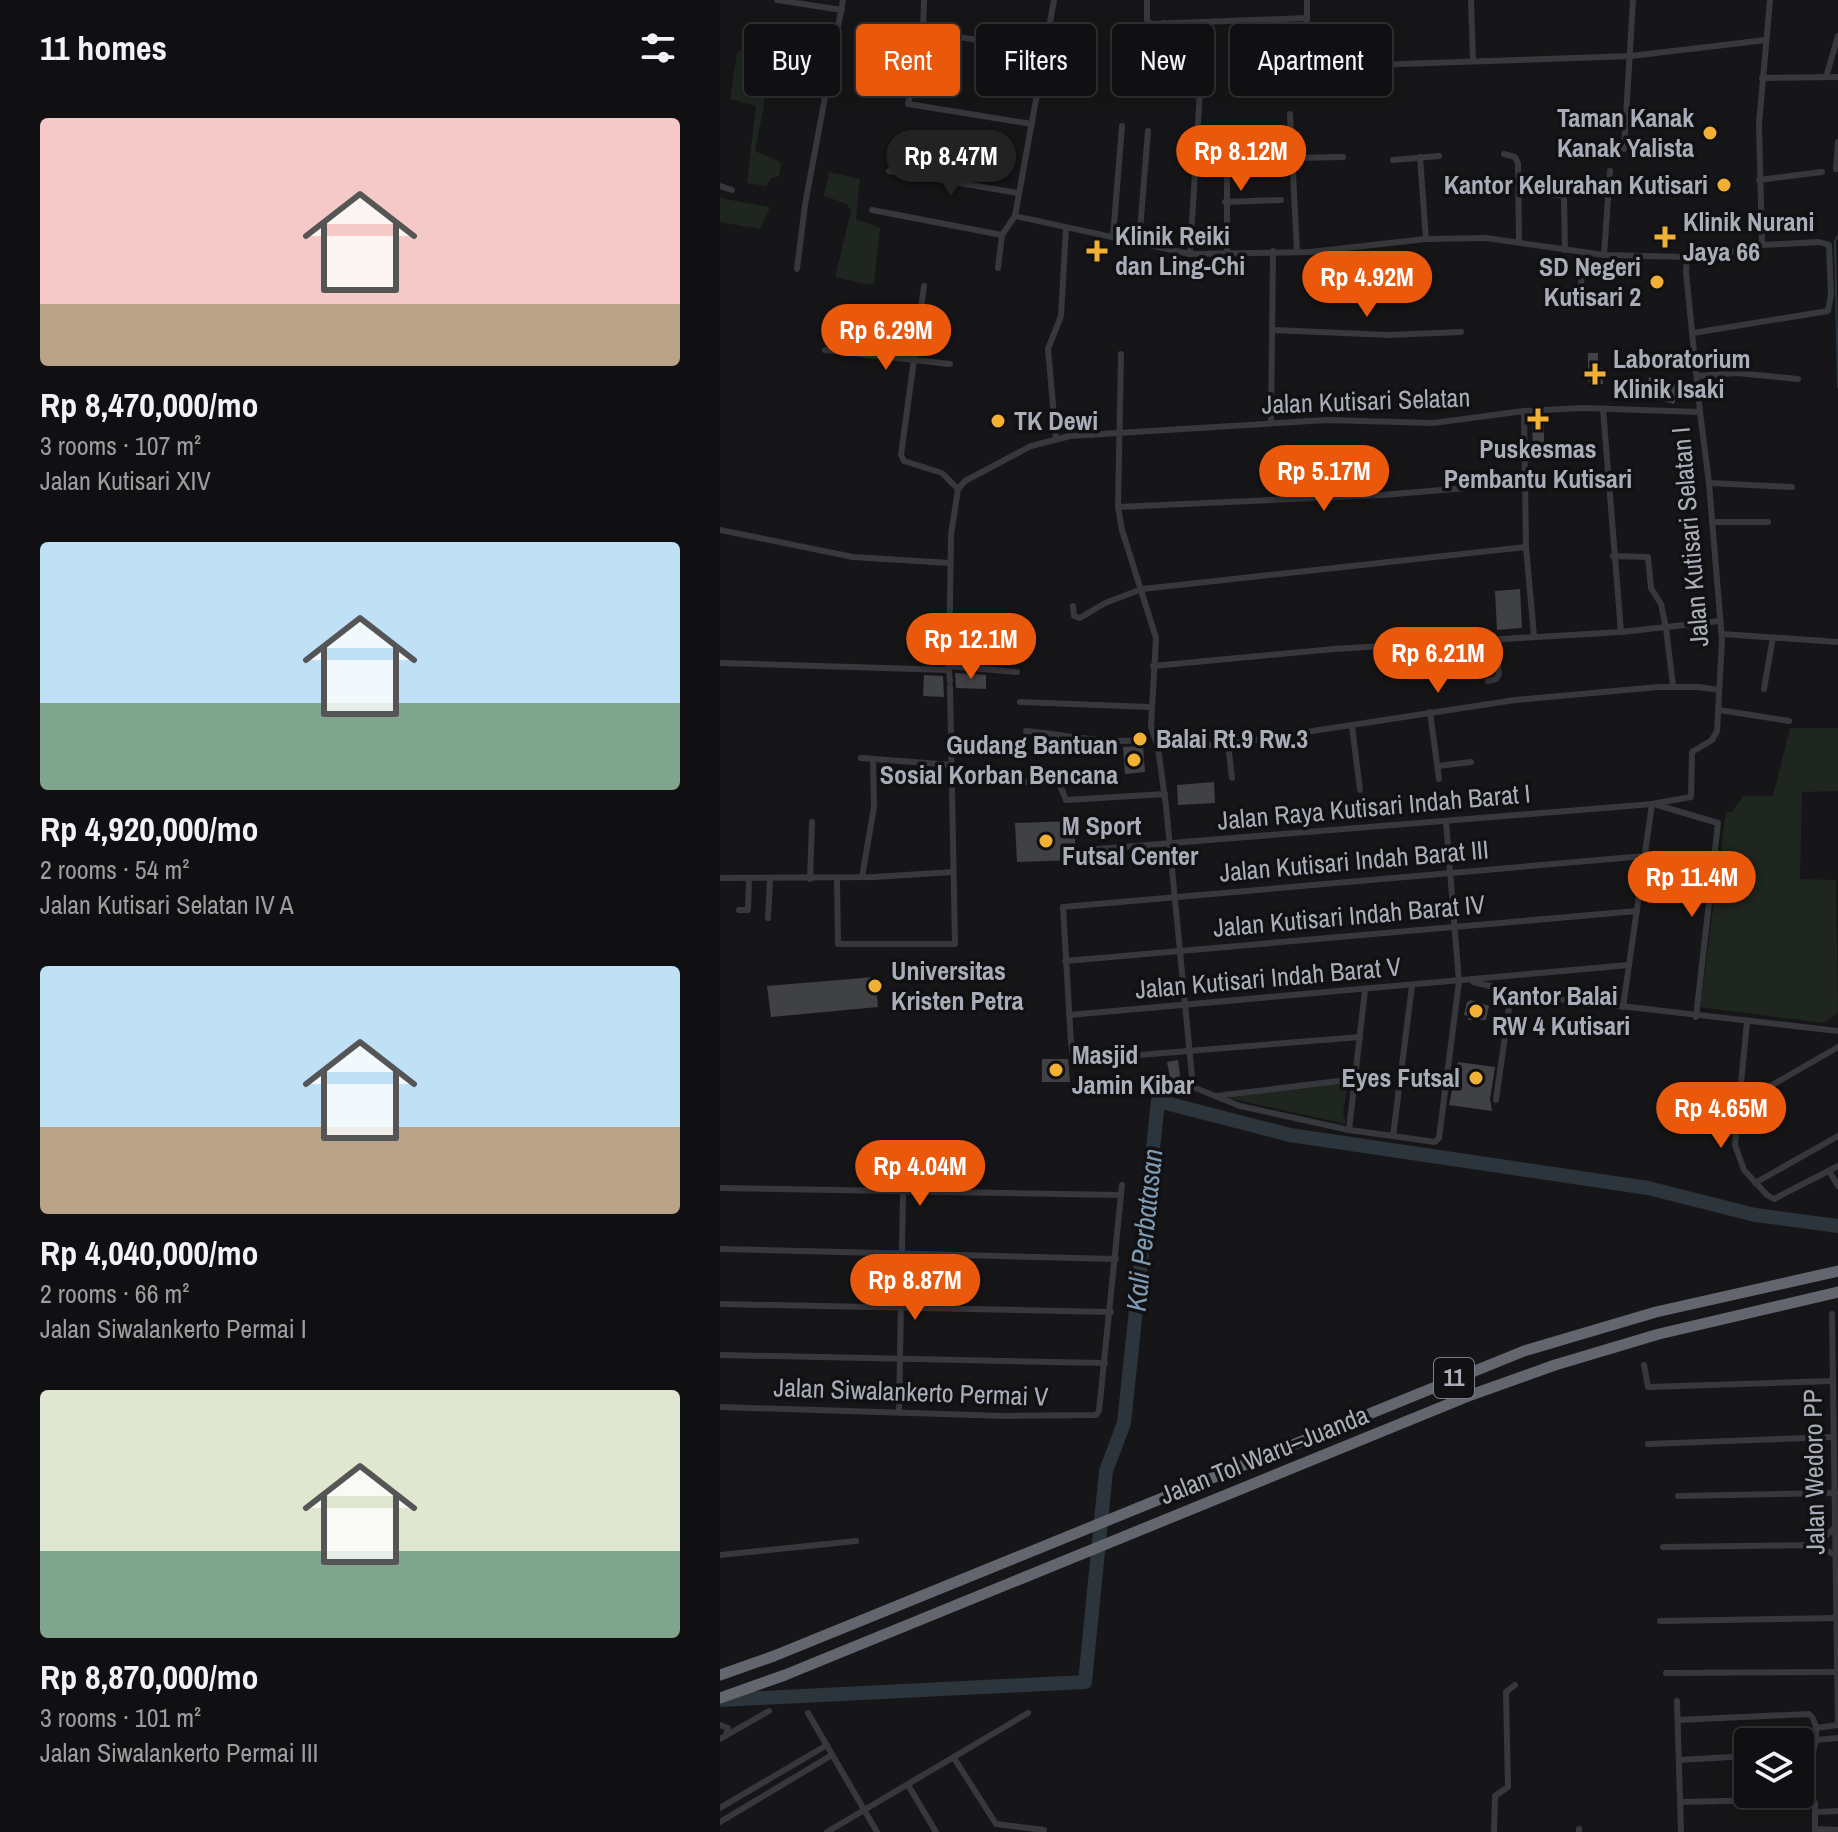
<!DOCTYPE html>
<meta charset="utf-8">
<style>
body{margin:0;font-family:"Archivo Narrow",sans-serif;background:#19191b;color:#f1f3f6;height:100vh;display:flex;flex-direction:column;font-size:30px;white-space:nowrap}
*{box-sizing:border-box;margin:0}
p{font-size:26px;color:#9c9d9f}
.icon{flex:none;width:44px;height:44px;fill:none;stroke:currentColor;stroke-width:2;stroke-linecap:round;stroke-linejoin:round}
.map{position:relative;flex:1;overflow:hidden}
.side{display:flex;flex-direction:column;background:#101012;width:720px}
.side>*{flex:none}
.banner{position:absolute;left:24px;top:24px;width:760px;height:72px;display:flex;gap:16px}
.tools{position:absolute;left:1014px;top:1728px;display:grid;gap:16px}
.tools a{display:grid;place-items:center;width:80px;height:80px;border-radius:8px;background:#101012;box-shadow:0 4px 20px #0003,0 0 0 2px #303032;font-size:40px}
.price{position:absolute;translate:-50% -68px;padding:0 18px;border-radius:28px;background:#ea580c;color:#fff;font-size:26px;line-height:52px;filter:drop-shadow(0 2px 4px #0008)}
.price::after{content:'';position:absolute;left:50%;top:48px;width:24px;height:18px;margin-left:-12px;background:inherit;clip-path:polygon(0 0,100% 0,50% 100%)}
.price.selected{background:#222;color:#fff}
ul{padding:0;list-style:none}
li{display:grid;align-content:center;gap:16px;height:424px;padding:0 40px}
li span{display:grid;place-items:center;height:248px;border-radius:8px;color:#555}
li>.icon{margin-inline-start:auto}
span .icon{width:144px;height:144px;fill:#fffc;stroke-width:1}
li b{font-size:34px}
h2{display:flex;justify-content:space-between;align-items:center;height:96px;padding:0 40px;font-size:34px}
.pill{padding:0 28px;border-radius:8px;background:#101012;box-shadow:0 4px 20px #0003,0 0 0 2px #303032;font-size:28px;line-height:72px}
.pill.selected{background:#ea580c;color:#fff}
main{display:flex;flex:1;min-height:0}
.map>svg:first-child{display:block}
</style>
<main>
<section class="side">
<h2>11 homes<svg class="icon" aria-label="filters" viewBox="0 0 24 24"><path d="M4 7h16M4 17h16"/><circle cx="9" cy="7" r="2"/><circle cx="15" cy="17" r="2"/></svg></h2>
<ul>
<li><span style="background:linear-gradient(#f6c9c9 75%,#b9a48a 0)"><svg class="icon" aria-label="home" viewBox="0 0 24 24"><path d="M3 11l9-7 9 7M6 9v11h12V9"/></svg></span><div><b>Rp 8,470,000/mo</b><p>3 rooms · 107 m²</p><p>Jalan Kutisari XIV</p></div></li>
<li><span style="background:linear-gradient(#bfe0f5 65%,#7fa58c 0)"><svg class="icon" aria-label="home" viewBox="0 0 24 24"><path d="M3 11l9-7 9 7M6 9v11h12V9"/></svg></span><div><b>Rp 4,920,000/mo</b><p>2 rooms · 54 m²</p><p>Jalan Kutisari Selatan IV A</p></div></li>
<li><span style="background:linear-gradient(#bfe0f5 65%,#b9a48a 0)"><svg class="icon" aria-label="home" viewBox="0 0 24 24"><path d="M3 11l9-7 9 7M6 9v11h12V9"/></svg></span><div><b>Rp 4,040,000/mo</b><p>2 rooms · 66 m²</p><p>Jalan Siwalankerto Permai I</p></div></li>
<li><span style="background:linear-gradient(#dfe7d0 65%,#7fa58c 0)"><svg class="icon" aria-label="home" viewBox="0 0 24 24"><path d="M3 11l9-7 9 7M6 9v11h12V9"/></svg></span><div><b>Rp 8,870,000/mo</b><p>3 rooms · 101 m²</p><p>Jalan Siwalankerto Permai III</p></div></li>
</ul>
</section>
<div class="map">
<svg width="1118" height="1832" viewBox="0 0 1118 1832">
<rect width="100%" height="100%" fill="#161618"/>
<!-- green -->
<g fill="#1e261f">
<path d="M157,47l32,7 -7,41 -11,1 -21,-8z"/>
<path d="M22,48l27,6 -5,51 -9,46 23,10 3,4 -2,11 -7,2 -6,8 -19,-3 9,-77 -26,-7 7,-46z"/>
<path d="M109,172l31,7 -4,40 24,9 -6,55 -4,2 -35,-8 16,-66 -4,-7 -23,-8z"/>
<path d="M0,198l50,9 -10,22 -40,-7z"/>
<path d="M1070,728h48v63l-36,1 -2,87 36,1 2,133 -15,10 -123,-16 26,-195h6l11,-16h30z"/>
<path d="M628,1081l-5,32 3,11 -118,-26z"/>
</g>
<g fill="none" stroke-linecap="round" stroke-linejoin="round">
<!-- stream -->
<path stroke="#2c353c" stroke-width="2" d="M1118,236l-3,5 3,146"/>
<!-- river -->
<path stroke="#2c353c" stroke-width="14" d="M0,1700l365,-18 21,-211 18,-48 34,-322 132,34 358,53 107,27 83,11"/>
</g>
<!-- building -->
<g fill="#404145">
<path d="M868,353h10v15h5v16h-13l-2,-4z"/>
<path d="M929,377l30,9 -5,18 -30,-8z"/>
<path d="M824,416v37h-11l-1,-36z"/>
<path d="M800,589l2,39 -25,2 -2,-39z"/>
<path d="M235,673l31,2v14l-30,-1z"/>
<path d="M204,675l19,1 1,21 -21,-1z"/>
<path d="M423,746l2,26 -20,2 -2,-27z"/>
<path d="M494,782l1,21 -37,2 -1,-20z"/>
<path d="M354,821l2,39 -59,2 -2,-39z"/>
<path d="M155,977l3,30 -107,10 -4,-31z"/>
<path d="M751,1000l18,6 -3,14h-18l1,-4 -5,-1 3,-13z"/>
<path d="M322,1059h26l2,23h-28z"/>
<path d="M458,1060l3,21h5l2,10 -15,2 -6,-31z"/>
<path d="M738,1062l37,5 -5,32 2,12 -43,-6z"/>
</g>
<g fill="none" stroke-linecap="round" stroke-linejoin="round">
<!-- street -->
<g stroke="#37383d" stroke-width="6">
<path d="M57,0l65,10"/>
<path d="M204,0l-1,31 -15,73 124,20"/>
<path d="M427,0v20l4,4 156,-6"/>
<path d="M587,0v60l6,7 318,-11 135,-16"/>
<path d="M751,0l2,61"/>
<path d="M203,31l120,20"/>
<path d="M441,63l3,-40"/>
<path d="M1106,77l12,-41"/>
<path d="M1042,78l76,-1"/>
<path d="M570,114l7,138"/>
<path d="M492,132l16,26"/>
<path d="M904,149l9,-149"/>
<path d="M784,154l11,3 3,6 1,78"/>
<path d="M700,157l6,82"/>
<path d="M572,158l51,-1"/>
<path d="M673,160l46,-4"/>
<path d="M1116,169l2,-27"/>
<path d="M169,171l129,22"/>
<path d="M1039,180l63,-8"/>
<path d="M0,186l12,4"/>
<path d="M818,192l26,4 1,54"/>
<path d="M505,202l56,-2"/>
<path d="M152,210l130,25"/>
<path d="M295,216l175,38 120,-2 116,-13 60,-1 118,17 83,2"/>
<path d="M295,216l39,-216"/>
<path d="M393,236l9,-110"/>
<path d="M419,243l9,-112"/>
<path d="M1042,245l-3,-121 11,-124"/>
<path d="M507,252v-93l50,-6"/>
<path d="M470,254l12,-196"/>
<path d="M884,255l6,-84"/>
<path d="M278,268l4,-33 13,-19"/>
<path d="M77,269l8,-64 38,-205"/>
<path d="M204,286l-23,169 3,6 38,12 16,16"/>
<path d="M858,301l8,-48"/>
<path d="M553,330l116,5 72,-3"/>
<path d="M105,350l125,14"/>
<path d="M401,354l-3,153 4,23 34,108 -5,88 7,22 8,58 27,281 47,19 109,24"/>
<path d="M977,376l40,-3 61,6"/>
<path d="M883,409l18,223"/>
<path d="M804,411l2,136 8,89"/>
<path d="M551,423l2,-172"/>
<path d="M336,439l-8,-90 13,-33 5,-88"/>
<path d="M989,483l83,4"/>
<path d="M238,489l7,-8 66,-35 39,-10 257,-16 106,3 91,-12 59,-3 117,4 -14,-140 1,-15 68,-8 7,-4 57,-3 10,3 2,50 -3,16 -135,22"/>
<path d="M398,507l264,-12 144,-12"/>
<path d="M992,522h56"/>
<path d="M0,530l133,27 97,6"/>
<path d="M893,556l35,1 3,31 10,16 5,24 7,58"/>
<path d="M353,606l1,10 6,2 25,-15 37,-14 384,-42"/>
<path d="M1002,634l116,8"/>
<path d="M0,663l229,7 2,-135 7,-46"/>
<path d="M228,666l69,6"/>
<path d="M433,666l181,-17 287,-17 99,-11"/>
<path d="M229,670l1,12"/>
<path d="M768,681l8,-2 3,-5 -4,-35"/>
<path d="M1044,689l9,-52"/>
<path d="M300,702l130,5"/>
<path d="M999,710l70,11"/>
<path d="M710,712l9,67"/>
<path d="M632,726l8,64"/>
<path d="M306,731c38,3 73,13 111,9"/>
<path d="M508,744l4,34"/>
<path d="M438,748l70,-4 287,-44 143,-13h41l20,3"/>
<path d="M141,758l91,7"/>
<path d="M718,766l33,-4"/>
<path d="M302,782l37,1 7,17 99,-6"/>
<path d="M937,805l61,18 -22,194"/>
<path d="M378,849l554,-45 39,-7 1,-45 20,-12 5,-9 5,-91 -13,-157 -9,-71"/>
<path d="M142,877l12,-70 -1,-48"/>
<path d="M0,878l154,-1 79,-5"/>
<path d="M117,878l1,66h117l-5,-257"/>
<path d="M90,879l2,-57"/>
<path d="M19,910h9l1,-31"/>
<path d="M48,918l2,-38"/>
<path d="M345,961l572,-50"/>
<path d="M753,982l60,14 305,35"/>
<path d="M692,986l-19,150 42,6 4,-4 20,-156 -13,-161"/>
<path d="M645,990l-16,140 44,6"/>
<path d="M903,1007l29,-203"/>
<path d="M349,1015l560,-50"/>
<path d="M1027,1022l-12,123 9,25 23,25 7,4 64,-33"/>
<path d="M640,1037l-283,23 -4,-4 -2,-14 -8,-135 582,-51"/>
<path d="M496,1096l139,-17"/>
<path d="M776,1100l15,-107"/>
<path d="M1021,1103l97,-56"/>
<path d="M1109,1171l9,15"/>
<path d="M1035,1183l83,-47"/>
<path d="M0,1188l401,7"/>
<path d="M0,1249l396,10"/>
<path d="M0,1304l391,8"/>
<path d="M1112,1314l6,410"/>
<path d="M0,1355l385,8"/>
<path d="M924,1365l4,22 185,-6"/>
<path d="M0,1407l284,9 92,-1 3,-4 23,-226"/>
<path d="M179,1412l4,-219"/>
<path d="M928,1444l186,-7"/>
<path d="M958,1496l157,-3"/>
<path d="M1097,1545l18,-18"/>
<path d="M943,1547l154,-2 18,10"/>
<path d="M0,1555l136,-14"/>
<path d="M940,1621l176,-3"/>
<path d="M946,1673l171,-1"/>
<path d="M957,1701l4,131"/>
<path d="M88,1713l69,119"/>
<path d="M958,1720l131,-6c10,8 7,24 5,35l-14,5"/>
<path d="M0,1725l8,3 -2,7"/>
<path d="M1096,1728l22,-3"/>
<path d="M0,1739l49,-28"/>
<path d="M1095,1740l23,-2"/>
<path d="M234,1758l42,66 48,6"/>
<path d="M959,1760l69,-4"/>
<path d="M188,1785l28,47"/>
<path d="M960,1802l129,-3 6,4v29"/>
<path d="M0,1808l107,-63"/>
<path d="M1095,1812l23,-1"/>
<path d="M0,1822l112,-67"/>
<path d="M1095,1829l23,1"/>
<path d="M107,1832l201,-119"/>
<path d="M774,1832l1,-36 13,-9 -2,-95 9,-7"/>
<path d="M859,1832v-3"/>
</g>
<!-- highway -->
<g stroke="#63666e" stroke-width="11">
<path d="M0,1675l54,-19 750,-305 132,-39 182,-41"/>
<path d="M0,1698l65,-23 686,-280 84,-30 104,-31 179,-42"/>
</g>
</g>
<!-- markers -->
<g fill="#f2b134" stroke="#111113" stroke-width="3">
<circle cx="990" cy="133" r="8"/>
<circle cx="1004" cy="185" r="8"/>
<path d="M941 225h8v8h8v8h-8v8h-8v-8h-8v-8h8z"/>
<path d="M373 239h8v8h8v8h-8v8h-8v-8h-8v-8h8z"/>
<circle cx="937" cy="282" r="8"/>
<path d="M871 362h8v8h8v8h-8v8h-8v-8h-8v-8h8z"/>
<path d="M814 407h8v8h8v8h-8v8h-8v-8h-8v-8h8z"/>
<circle cx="278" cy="421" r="8"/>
<circle cx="420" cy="739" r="8"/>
<circle cx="414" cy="760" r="8"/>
<circle cx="326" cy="841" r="8"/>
<circle cx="155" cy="986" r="8"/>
<circle cx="756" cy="1011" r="8"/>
<circle cx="336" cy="1070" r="8"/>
<circle cx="756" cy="1078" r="8"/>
</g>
<g text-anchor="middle" stroke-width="7" stroke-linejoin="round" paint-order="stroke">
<!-- shield labels -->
<rect fill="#111113" stroke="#7b7e86" stroke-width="2" x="714" y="1358" width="40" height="40" rx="6"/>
<g font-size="24" font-weight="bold" fill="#a8adb8">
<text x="734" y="1386">11</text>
</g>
<!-- poi labels -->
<g font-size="26" font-weight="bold" fill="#a8adb8" stroke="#111113" text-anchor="start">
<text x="974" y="127" text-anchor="end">Taman Kanak<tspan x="974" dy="30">Kanak Yalista</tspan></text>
<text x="988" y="194" text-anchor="end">Kantor Kelurahan Kutisari</text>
<text x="963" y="231">Klinik Nurani<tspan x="963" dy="30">Jaya 66</tspan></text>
<text x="395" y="245">Klinik Reiki<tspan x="395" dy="30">dan Ling-Chi</tspan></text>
<text x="921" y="276" text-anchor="end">SD Negeri<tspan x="921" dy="30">Kutisari 2</tspan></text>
<text x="893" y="368">Laboratorium<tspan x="893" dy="30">Klinik Isaki</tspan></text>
<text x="294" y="430">TK Dewi</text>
<text x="818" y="458" text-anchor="middle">Puskesmas<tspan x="818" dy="30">Pembantu Kutisari</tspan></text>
<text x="436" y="748">Balai Rt.9 Rw.3</text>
<text x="398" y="754" text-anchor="end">Gudang Bantuan<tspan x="398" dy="30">Sosial Korban Bencana</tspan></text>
<text x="342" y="835">M Sport<tspan x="342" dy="30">Futsal Center</tspan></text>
<text x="171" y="980">Universitas<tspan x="171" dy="30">Kristen Petra</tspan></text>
<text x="772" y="1005">Kantor Balai<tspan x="772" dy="30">RW 4 Kutisari</tspan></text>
<text x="352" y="1064">Masjid<tspan x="352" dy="30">Jamin Kibar</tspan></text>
<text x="740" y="1087" text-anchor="end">Eyes Futsal</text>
</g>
<!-- street labels -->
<g font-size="26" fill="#a8adb8" stroke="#111113">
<text transform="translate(646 401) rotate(-2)" y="9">Jalan Kutisari Selatan</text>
<text transform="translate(970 537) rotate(-95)" y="9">Jalan Kutisari Selatan I</text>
<text transform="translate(654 807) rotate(-5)" y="9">Jalan Raya Kutisari Indah Barat I</text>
<text transform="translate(634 861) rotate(-5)" y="9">Jalan Kutisari Indah Barat III</text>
<text transform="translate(629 916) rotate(-5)" y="9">Jalan Kutisari Indah Barat IV</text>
<text transform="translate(548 978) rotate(-5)" y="9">Jalan Kutisari Indah Barat V</text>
<text transform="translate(191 1392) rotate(2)" y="9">Jalan Siwalankerto Permai V</text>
<text transform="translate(544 1455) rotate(-22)" y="9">Jalan Tol Waru–Juanda</text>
<text transform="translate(1094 1472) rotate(-91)" y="9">Jalan Wedoro PP</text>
</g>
<!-- water labels -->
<g font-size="28" font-style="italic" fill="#7f9bb3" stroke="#111113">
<text transform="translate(424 1230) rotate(-84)" y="10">Kali Perbatasan</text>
</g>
</g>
</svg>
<div class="tools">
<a><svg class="icon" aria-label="layers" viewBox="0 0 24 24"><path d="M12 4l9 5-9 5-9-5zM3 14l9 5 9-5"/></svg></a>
</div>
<b class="price" style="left:521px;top:193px">Rp 8.12M</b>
<b class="price selected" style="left:231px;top:198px">Rp 8.47M</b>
<b class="price" style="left:647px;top:319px">Rp 4.92M</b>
<b class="price" style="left:166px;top:372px">Rp 6.29M</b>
<b class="price" style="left:604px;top:513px">Rp 5.17M</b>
<b class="price" style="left:251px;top:681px">Rp 12.1M</b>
<b class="price" style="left:718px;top:695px">Rp 6.21M</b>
<b class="price" style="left:972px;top:919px">Rp 11.4M</b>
<b class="price" style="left:1001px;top:1150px">Rp 4.65M</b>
<b class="price" style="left:200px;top:1208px">Rp 4.04M</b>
<b class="price" style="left:195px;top:1322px">Rp 8.87M</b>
<div class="banner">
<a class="pill">Buy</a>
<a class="pill selected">Rent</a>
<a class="pill">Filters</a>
<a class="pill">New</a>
<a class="pill">Apartment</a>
</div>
</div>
</main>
